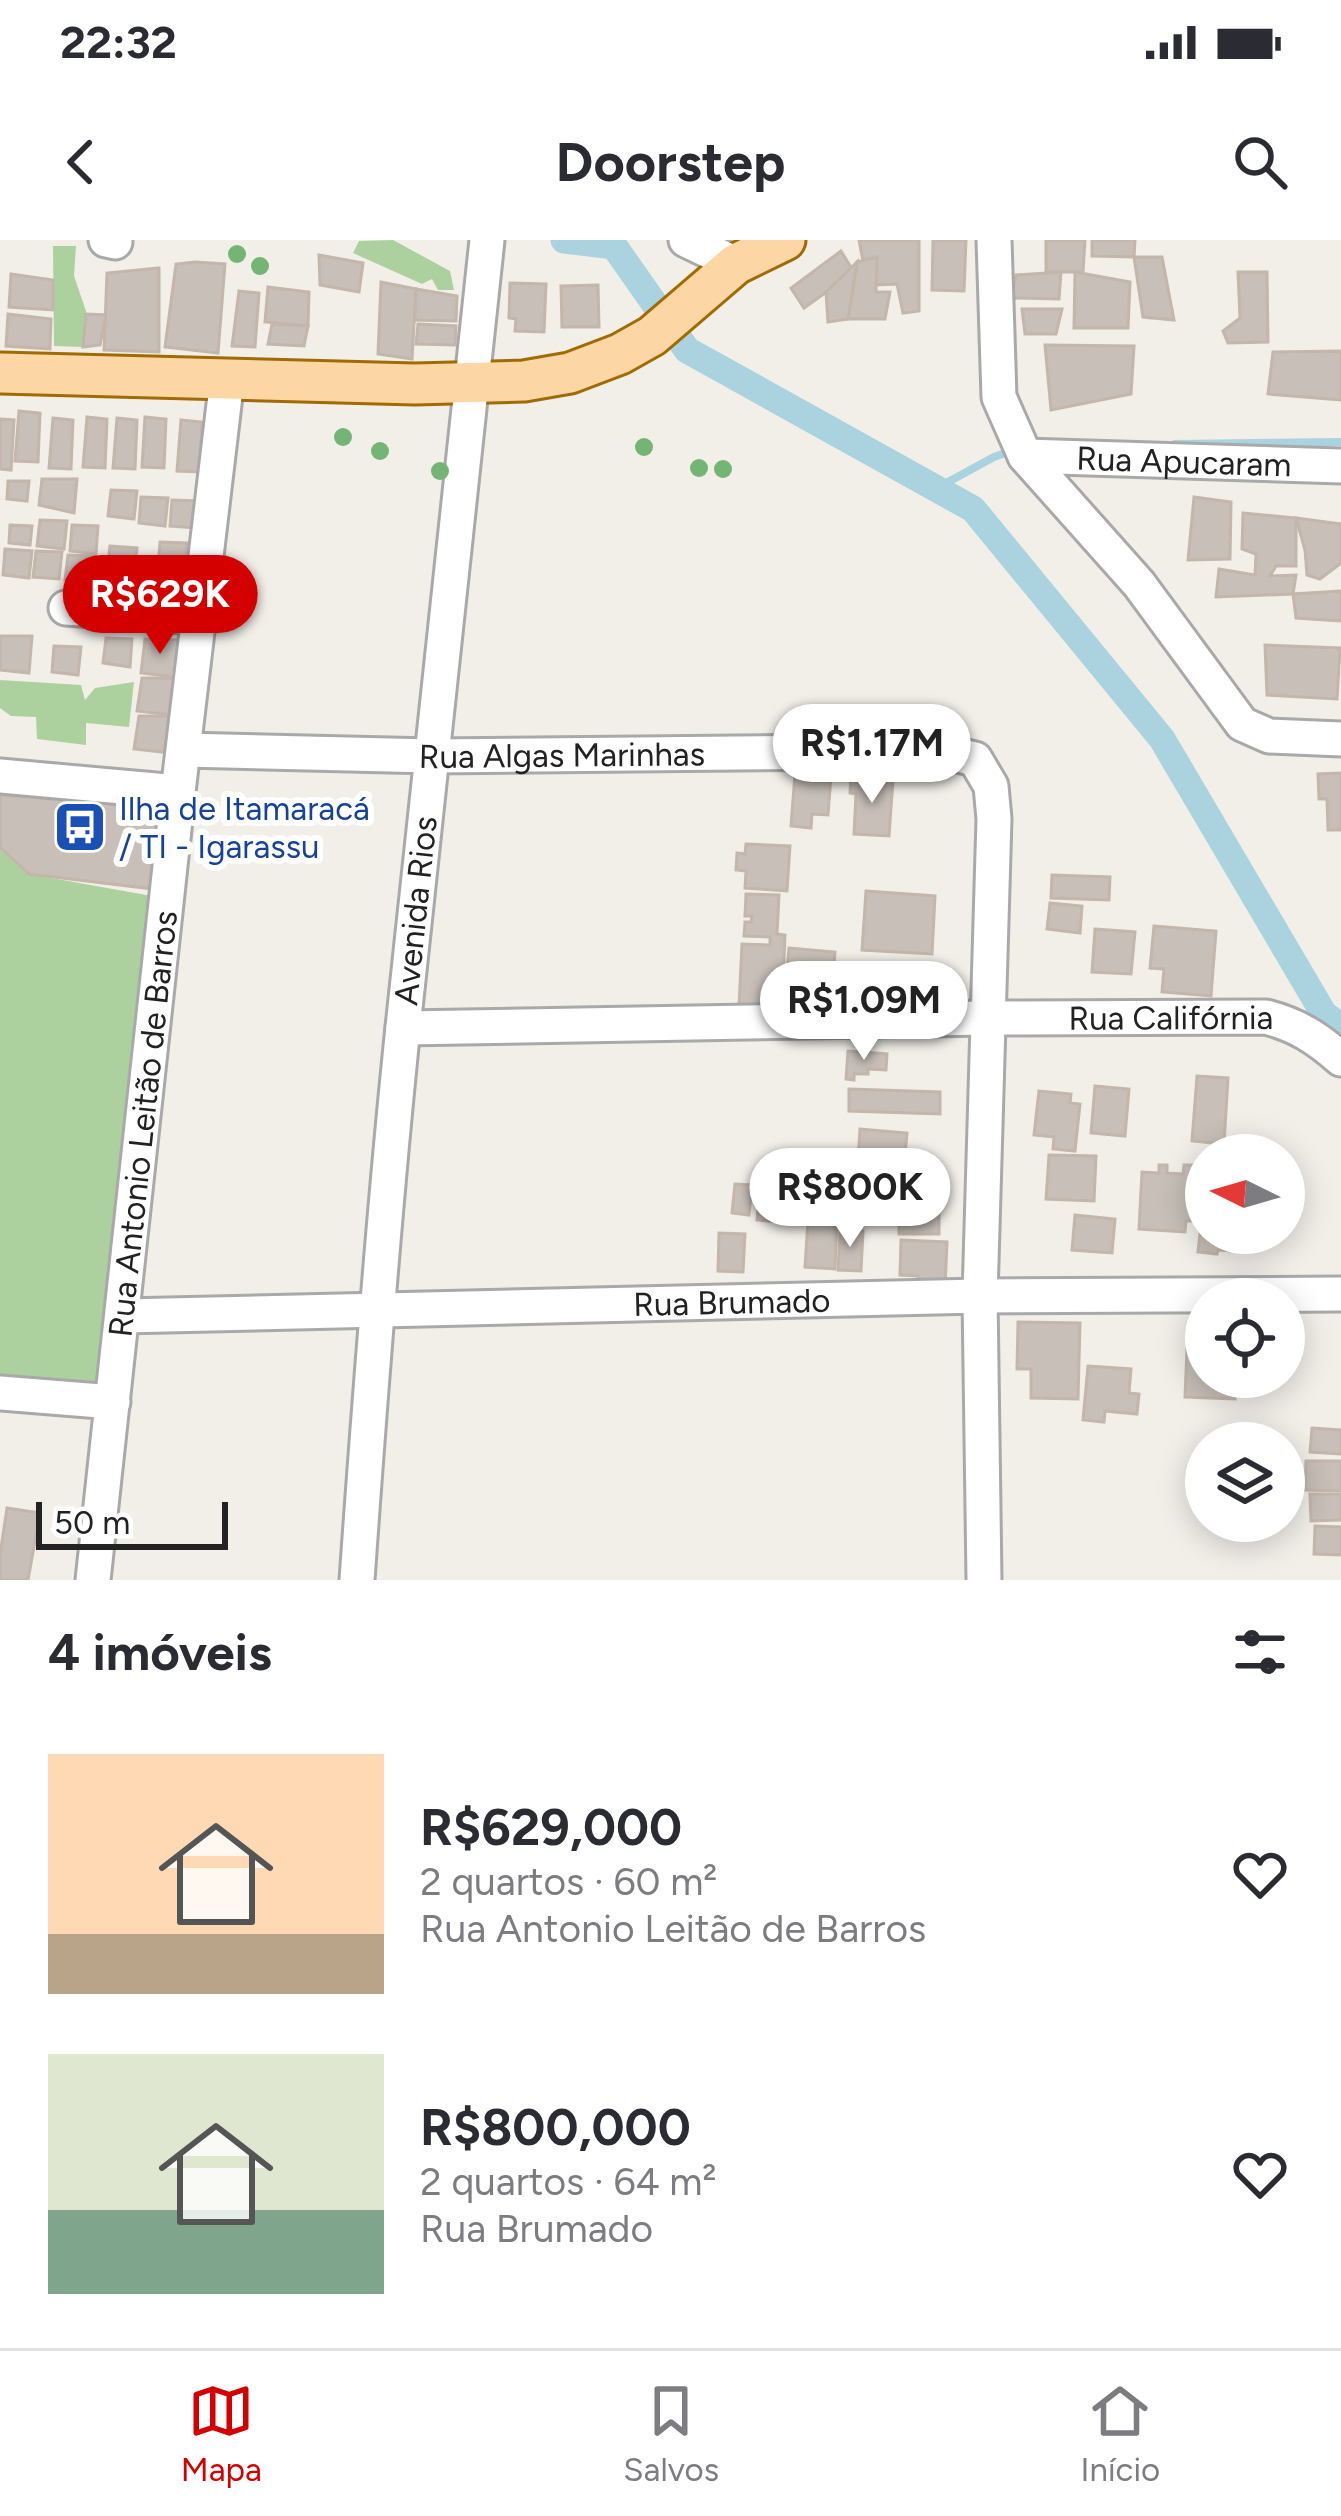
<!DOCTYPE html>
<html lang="pt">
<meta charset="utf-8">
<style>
body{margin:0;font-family:Figtree,sans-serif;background:#f2f2f3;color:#2b2b33;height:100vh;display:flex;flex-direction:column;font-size:45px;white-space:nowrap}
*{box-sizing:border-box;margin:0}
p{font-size:39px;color:#7c7c81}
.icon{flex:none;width:66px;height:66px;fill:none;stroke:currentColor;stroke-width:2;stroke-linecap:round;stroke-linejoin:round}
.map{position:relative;height:1340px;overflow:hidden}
.details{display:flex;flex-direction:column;background:#fff;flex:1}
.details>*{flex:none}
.needle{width:78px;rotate:275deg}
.controls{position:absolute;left:1185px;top:894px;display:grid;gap:24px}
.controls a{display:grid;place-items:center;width:120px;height:120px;border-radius:50%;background:#fff;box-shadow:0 6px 30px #0003;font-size:60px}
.scale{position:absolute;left:36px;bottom:30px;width:192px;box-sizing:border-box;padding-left:12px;border:6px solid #222;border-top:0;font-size:33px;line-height:42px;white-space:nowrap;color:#222;-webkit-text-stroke:9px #fff;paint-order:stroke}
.price{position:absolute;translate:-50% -102px;padding:0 27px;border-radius:42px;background:#fff;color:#222;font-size:39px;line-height:78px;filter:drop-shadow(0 3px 6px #0008)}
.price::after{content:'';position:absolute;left:50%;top:72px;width:36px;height:27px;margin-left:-18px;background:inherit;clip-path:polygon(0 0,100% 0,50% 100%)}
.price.on{background:#d40000;color:#fff}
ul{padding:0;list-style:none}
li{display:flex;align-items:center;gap:36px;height:300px;padding:0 48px}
li span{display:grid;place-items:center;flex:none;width:336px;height:240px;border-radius:0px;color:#555}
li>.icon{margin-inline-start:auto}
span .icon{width:144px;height:144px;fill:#fffc;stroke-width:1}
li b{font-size:51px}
h2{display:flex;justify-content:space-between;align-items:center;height:144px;padding:0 48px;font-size:51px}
.status{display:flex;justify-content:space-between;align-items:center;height:84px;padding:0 60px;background:#fff;direction:ltr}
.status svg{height:33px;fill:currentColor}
header{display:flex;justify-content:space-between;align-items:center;height:156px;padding:0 48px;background:#fff;font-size:54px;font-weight:700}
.dock{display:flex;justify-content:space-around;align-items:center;height:168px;border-top:3px solid #e1e1e2;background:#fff;font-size:33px;color:#7c7c81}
.dock a{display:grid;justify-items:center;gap:6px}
.dock .on{color:#d40000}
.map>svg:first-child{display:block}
</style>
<div class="status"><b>22:32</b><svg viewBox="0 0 49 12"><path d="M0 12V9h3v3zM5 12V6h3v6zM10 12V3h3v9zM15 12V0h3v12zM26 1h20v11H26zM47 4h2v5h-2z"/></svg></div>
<header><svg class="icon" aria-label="back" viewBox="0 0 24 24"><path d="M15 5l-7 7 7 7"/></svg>Doorstep<svg class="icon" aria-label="search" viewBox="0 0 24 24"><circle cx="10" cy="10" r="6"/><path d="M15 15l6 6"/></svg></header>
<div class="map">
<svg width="1341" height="1340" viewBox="0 0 1341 1340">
<rect width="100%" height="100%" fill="#f2efe9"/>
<!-- forest -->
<g fill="#add19e">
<path d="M393,0l57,31 4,19h-16l-6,-11 -10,5 -69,-31 6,-12z"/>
<path d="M53,6h23l-2,30 12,35 -3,36 -29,-1z"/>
<path d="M0,440l81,5 4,15 10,-12 39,-6 -5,45 -43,-4v22l-49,-6 -1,-22 -25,-1 -11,-8z"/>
<path d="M0,607l29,27 123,22 -46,500 -106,-10z"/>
</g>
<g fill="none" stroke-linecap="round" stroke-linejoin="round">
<!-- stream -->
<g stroke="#aad3df" stroke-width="8">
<path d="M1175,204l166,-2"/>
<path d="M937,248l57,-31 17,-6"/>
</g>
<!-- canal -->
<path stroke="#aad3df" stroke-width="27" d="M564,0l50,6 73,104 286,159 189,230 162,275 17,13"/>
</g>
<!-- building -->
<g fill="#c7bfb8" stroke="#c4b6ab" stroke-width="3">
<path d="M859,0h60v71l-16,2 -6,-29 -21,1 1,-28 -14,4z"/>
<path d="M933,0h33l-2,51 -32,-1z"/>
<path d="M1046,0h39l-2,32h-37z"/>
<path d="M1092,0h43l-1,17 -42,-1z"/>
<path d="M841,11l13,21 -50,36 -13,-20z"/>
<path d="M319,15l44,8 -4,29 -39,-7z"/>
<path d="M877,17l-1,35h14l-5,27h-37l9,-57z"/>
<path d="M1134,17h28l12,63 -31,-3z"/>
<path d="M195,22l30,2 -7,89 -53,-6 11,-83z"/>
<path d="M857,22l-9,57 -20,3 -2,-30z"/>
<path d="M159,28v84l-55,-2 3,-77z"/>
<path d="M1061,32l-2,27 -47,-1 4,-23z"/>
<path d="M1075,32l55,10 -2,46h-54z"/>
<path d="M1238,32h29l1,70 -40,1 -5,-12 17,-13z"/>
<path d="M11,34l42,6v30l-44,-3z"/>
<path d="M381,42l35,7 -4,70 -34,-5z"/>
<path d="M510,43l36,1 -2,48 -29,-1 1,-12 -7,-1z"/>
<path d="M598,45l1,42h-37l-1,-41z"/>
<path d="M268,47l41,5 -1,34 -43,-4z"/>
<path d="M416,49l41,7 -1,25 -41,-1z"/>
<path d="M239,51l20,2 -4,54 -23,-1z"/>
<path d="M1022,69h40l-6,25h-31z"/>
<path d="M8,74l43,5 -1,30 -44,-3z"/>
<path d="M86,74l20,1 -6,30 -17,2z"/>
<path d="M272,84l36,2 -4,20 -36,-2z"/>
<path d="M418,84l38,2 -1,19 -39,-1z"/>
<path d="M1045,105l89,1 -3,48 -80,16z"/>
<path d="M1341,111v49l-73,-6 5,-42z"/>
<path d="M19,171l21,2 -2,49 -23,-1z"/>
<path d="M87,177l20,2 -2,49 -22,-1z"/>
<path d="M145,177l21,2 -2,49 -22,-1z"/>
<path d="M53,178l20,2 -2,49 -22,-1z"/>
<path d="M117,178l20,2 -2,49 -22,-1z"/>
<path d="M0,179l14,1 -3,50 -11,-1z"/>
<path d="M181,180l21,2 -2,50 -23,-1z"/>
<path d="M42,239h35l-3,34 -35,-8z"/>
<path d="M8,241h21l-2,20 -20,-2z"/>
<path d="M111,250l26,1 -3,28 -26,-3z"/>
<path d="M141,257l27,1 -3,28 -26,-3z"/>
<path d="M1194,257l37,5 -1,57 -42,1z"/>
<path d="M172,260l27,1 -3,27 -26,-2z"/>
<path d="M1243,273l53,5v48h-20l-6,10 26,-1 -3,19 -77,3 3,-28 36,6 1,-21 -14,-5z"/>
<path d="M1296,278l45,6v39l-21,16 -13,-4 -2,-25z"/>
<path d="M40,280l27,1 -3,28 -27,-3z"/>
<path d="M10,285l22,1 -2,19 -21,-2z"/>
<path d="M72,285l26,1 -2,28 -26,-3z"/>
<path d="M160,302l27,1 -3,28 -26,-3z"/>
<path d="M110,306l27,2 -3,27 -27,-3z"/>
<path d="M5,309l27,2 -3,27 -26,-3z"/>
<path d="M36,311l26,1 -3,27 -26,-2z"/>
<path d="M68,315l27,1 -3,28 -27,-4z"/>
<path d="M164,333l28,2 -6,36 -26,-3z"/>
<path d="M109,334l27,1 -3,28 -26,-3z"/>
<path d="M1341,351v30l-45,-3 -3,-24z"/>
<path d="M0,396h32l-3,37 -29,-3z"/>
<path d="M106,398l26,1 -2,28 -27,-4z"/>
<path d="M145,399l34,1 -3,37 -35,-4z"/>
<path d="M1265,405l75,3 -3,51 -70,-4z"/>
<path d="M54,406l27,1 -3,28 -26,-3z"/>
<path d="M142,438h34l-3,37 -36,-4z"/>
<path d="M139,476h34l-2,37 -37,-4z"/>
<path d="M1341,533v57h-13l-1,-31h-8l-1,-25z"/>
<path d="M795,534l36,2 -3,39 -16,-1 -1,14 -20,-2z"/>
<path d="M851,537l42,3 -4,56 -35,-2 2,-40 -6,-1z"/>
<path d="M0,555l163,12 -10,82 -124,-15 -29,-27z"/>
<path d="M746,604l44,2 -3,45 -42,-3 1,-17 -10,-1 1,-17 8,1z"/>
<path d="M1052,635l58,2 -1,23 -58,-2z"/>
<path d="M866,651l69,5 -3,58 -70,-4z"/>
<path d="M746,654l33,1 -2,39 8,1 -3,73 -43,-2 3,-62 28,1v-8l-26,-1 1,-14h6l1,-6h-7z"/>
<path d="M1050,663l32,3 -2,27 -33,-4z"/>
<path d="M1154,686l62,5 -5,65 -49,-4 2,-23 -14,-1z"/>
<path d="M1095,689l40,3 -4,42 -39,-2z"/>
<path d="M789,708l46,4 -4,45 -29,-3 -1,9 -17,-1z"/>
<path d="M848,811l39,3 -1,16 -18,-1v5h-14v6l-8,-1z"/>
<path d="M1197,836l31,2 -4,66 -32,-3z"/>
<path d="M1095,846l34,3 -4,47 -34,-3z"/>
<path d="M849,849l91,3v22l-91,-3z"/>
<path d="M1039,851l32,3 -1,9 10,1 -5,47 -22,-2 1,-12 -20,-2z"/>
<path d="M860,889l47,4 -3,32 -46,-4z"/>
<path d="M1049,915l47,1 -2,45 -48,-2z"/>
<path d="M1159,925h8v8l16,1 1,-9h11l-4,56h-5l-1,11 -46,-3 3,-57 17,1z"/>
<path d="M761,936l32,3 -3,44 -33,-3z"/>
<path d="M901,937l37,1 -1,24 -36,-1z"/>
<path d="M735,944l17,1 -3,30 -17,-2z"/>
<path d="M1203,965h3v28h27l-1,18 -14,-1 -1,4 -19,-2z"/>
<rect x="899" y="972" width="40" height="22"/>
<path d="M1075,975l40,4 -3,34 -40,-3z"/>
<path d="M808,980l29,1 -2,48 -30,-2z"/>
<path d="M840,990l23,1 -2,40 -23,-1z"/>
<path d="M719,993l26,1 -2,38 -25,-1z"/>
<path d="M901,1000l46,2 -2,46 -27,-1v-11l-18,-1z"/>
<path d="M1018,1082l62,1 -2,76 -47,-1v-29h-14z"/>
<path d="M1187,1109h19v28h30l-1,22 -50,-2z"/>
<path d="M1088,1126l43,3 -2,24 10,1 -2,20 -32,-3 -1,11 -21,-2z"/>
<path d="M1312,1188l29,2v24l-31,-2z"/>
<path d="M1306,1221h35v30l-36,-1z"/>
<path d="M1310,1254h31v26l-30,1z"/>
<path d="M7,1268l33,5 -12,67h-28v-25z"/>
<path d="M1315,1286l26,1v28l-27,-1z"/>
</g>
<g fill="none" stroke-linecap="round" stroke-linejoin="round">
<!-- minor casing -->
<g stroke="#a9a9a9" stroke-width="39">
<g id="minor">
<path d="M106,0l9,2"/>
<path d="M686,0l50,24"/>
<path d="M994,0l5,157 26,59 114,128 103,140 27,12 72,3"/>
<path id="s1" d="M1025,216l316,10"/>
<path d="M66,368l132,9"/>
<path id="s2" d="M184,510l248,6 508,-5 35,8 16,27 3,33 -14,477 4,284"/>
<path d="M0,536l178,16"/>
<path id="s3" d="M403,788l584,-10 279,-1c31,8 51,21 75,42"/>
<path id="s4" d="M123,1076l857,-20 361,-2"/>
<path d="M0,1153l113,9"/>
<path id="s5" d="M93,1340l85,-788 49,-413"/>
<path id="s6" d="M357,1340c13,-185 27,-369 46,-553 26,-263 58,-524 84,-787"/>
</g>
</g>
<!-- major casing -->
<g stroke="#a06b00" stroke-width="45">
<path id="major" d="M0,133l415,11 109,-3 46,-8 50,-19 32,-18 84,-72 49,-24"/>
</g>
<!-- minor -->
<use href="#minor" stroke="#fff" stroke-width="33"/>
<!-- major -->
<use href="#major" stroke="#fcd6a4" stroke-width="39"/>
</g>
<!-- trees -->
<g fill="#74b475">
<circle cx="237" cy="14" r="9"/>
<circle cx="260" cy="26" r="9"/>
<circle cx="343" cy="197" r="9"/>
<circle cx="644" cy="207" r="9"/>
<circle cx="380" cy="211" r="9"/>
<circle cx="699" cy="228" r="9"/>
<circle cx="723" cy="229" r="9"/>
<circle cx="440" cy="231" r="9"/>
</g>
<!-- icons -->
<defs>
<g id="bus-square" transform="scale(2.7)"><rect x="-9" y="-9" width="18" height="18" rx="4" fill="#1a4fb4" stroke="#fff"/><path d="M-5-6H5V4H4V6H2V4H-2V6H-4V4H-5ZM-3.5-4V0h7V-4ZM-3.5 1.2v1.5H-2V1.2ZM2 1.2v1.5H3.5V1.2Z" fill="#fff"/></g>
</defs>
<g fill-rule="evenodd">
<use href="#bus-square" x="80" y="587"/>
</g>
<g text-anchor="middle" stroke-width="12" stroke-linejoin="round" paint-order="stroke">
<!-- street labels -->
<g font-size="33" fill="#222" stroke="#fff">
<text dy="12" stroke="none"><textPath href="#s1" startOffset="159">Rua Apucaram</textPath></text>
<text dy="12" stroke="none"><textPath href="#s2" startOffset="378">Rua Algas Marinhas</textPath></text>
<text dy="12" stroke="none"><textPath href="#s6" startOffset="672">Avenida Rios</textPath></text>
<text dy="12" stroke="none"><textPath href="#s3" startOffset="768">Rua Califórnia</textPath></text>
<text dy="12" stroke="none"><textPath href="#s5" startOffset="459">Rua Antonio Leitão de Barros</textPath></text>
<text dy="12" stroke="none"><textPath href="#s4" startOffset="609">Rua Brumado</textPath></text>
</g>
<!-- transit labels -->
<g font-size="33" fill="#164399" stroke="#fff" text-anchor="start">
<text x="119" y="580">Ilha de Itamaracá<tspan x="119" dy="38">/ TI - Igarassu</tspan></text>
</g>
</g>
</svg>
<div class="controls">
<a><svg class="needle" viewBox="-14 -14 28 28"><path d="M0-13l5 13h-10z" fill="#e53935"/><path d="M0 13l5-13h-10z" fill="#7c7c81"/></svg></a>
<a><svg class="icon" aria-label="locate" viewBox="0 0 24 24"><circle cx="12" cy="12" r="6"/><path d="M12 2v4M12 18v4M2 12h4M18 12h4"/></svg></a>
<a><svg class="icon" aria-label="layers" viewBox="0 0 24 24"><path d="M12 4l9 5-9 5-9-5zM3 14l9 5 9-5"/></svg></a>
</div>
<div class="scale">50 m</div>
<b class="price on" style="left:160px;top:417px">R$629K</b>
<b class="price" style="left:872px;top:566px">R$1.17M</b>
<b class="price" style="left:864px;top:823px">R$1.09M</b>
<b class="price" style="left:850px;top:1010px">R$800K</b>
</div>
<section class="details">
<h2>4 imóveis<svg class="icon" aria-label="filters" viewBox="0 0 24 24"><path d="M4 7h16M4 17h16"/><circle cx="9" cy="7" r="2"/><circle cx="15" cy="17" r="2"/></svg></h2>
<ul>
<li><span style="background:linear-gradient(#ffd9b3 75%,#b9a48a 0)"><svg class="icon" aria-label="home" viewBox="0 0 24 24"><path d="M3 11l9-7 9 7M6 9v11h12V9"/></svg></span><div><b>R$629,000</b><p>2 quartos · 60 m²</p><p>Rua Antonio Leitão de Barros</p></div><svg class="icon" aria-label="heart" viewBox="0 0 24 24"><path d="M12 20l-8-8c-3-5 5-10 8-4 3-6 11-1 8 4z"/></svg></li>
<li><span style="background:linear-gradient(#dfe7d0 65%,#7fa58c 0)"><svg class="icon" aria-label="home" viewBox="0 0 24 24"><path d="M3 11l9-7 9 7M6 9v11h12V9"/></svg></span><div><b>R$800,000</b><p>2 quartos · 64 m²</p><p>Rua Brumado</p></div><svg class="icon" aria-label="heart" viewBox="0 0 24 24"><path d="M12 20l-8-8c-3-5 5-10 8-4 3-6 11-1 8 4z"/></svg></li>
</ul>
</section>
<nav class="dock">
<a class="on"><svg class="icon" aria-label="map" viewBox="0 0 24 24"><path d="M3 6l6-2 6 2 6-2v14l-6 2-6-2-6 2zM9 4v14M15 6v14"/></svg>Mapa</a>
<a><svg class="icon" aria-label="saved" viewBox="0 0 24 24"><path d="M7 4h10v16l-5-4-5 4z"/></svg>Salvos</a>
<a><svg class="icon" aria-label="home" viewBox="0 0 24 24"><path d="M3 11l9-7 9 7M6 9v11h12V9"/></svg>Início</a>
</nav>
